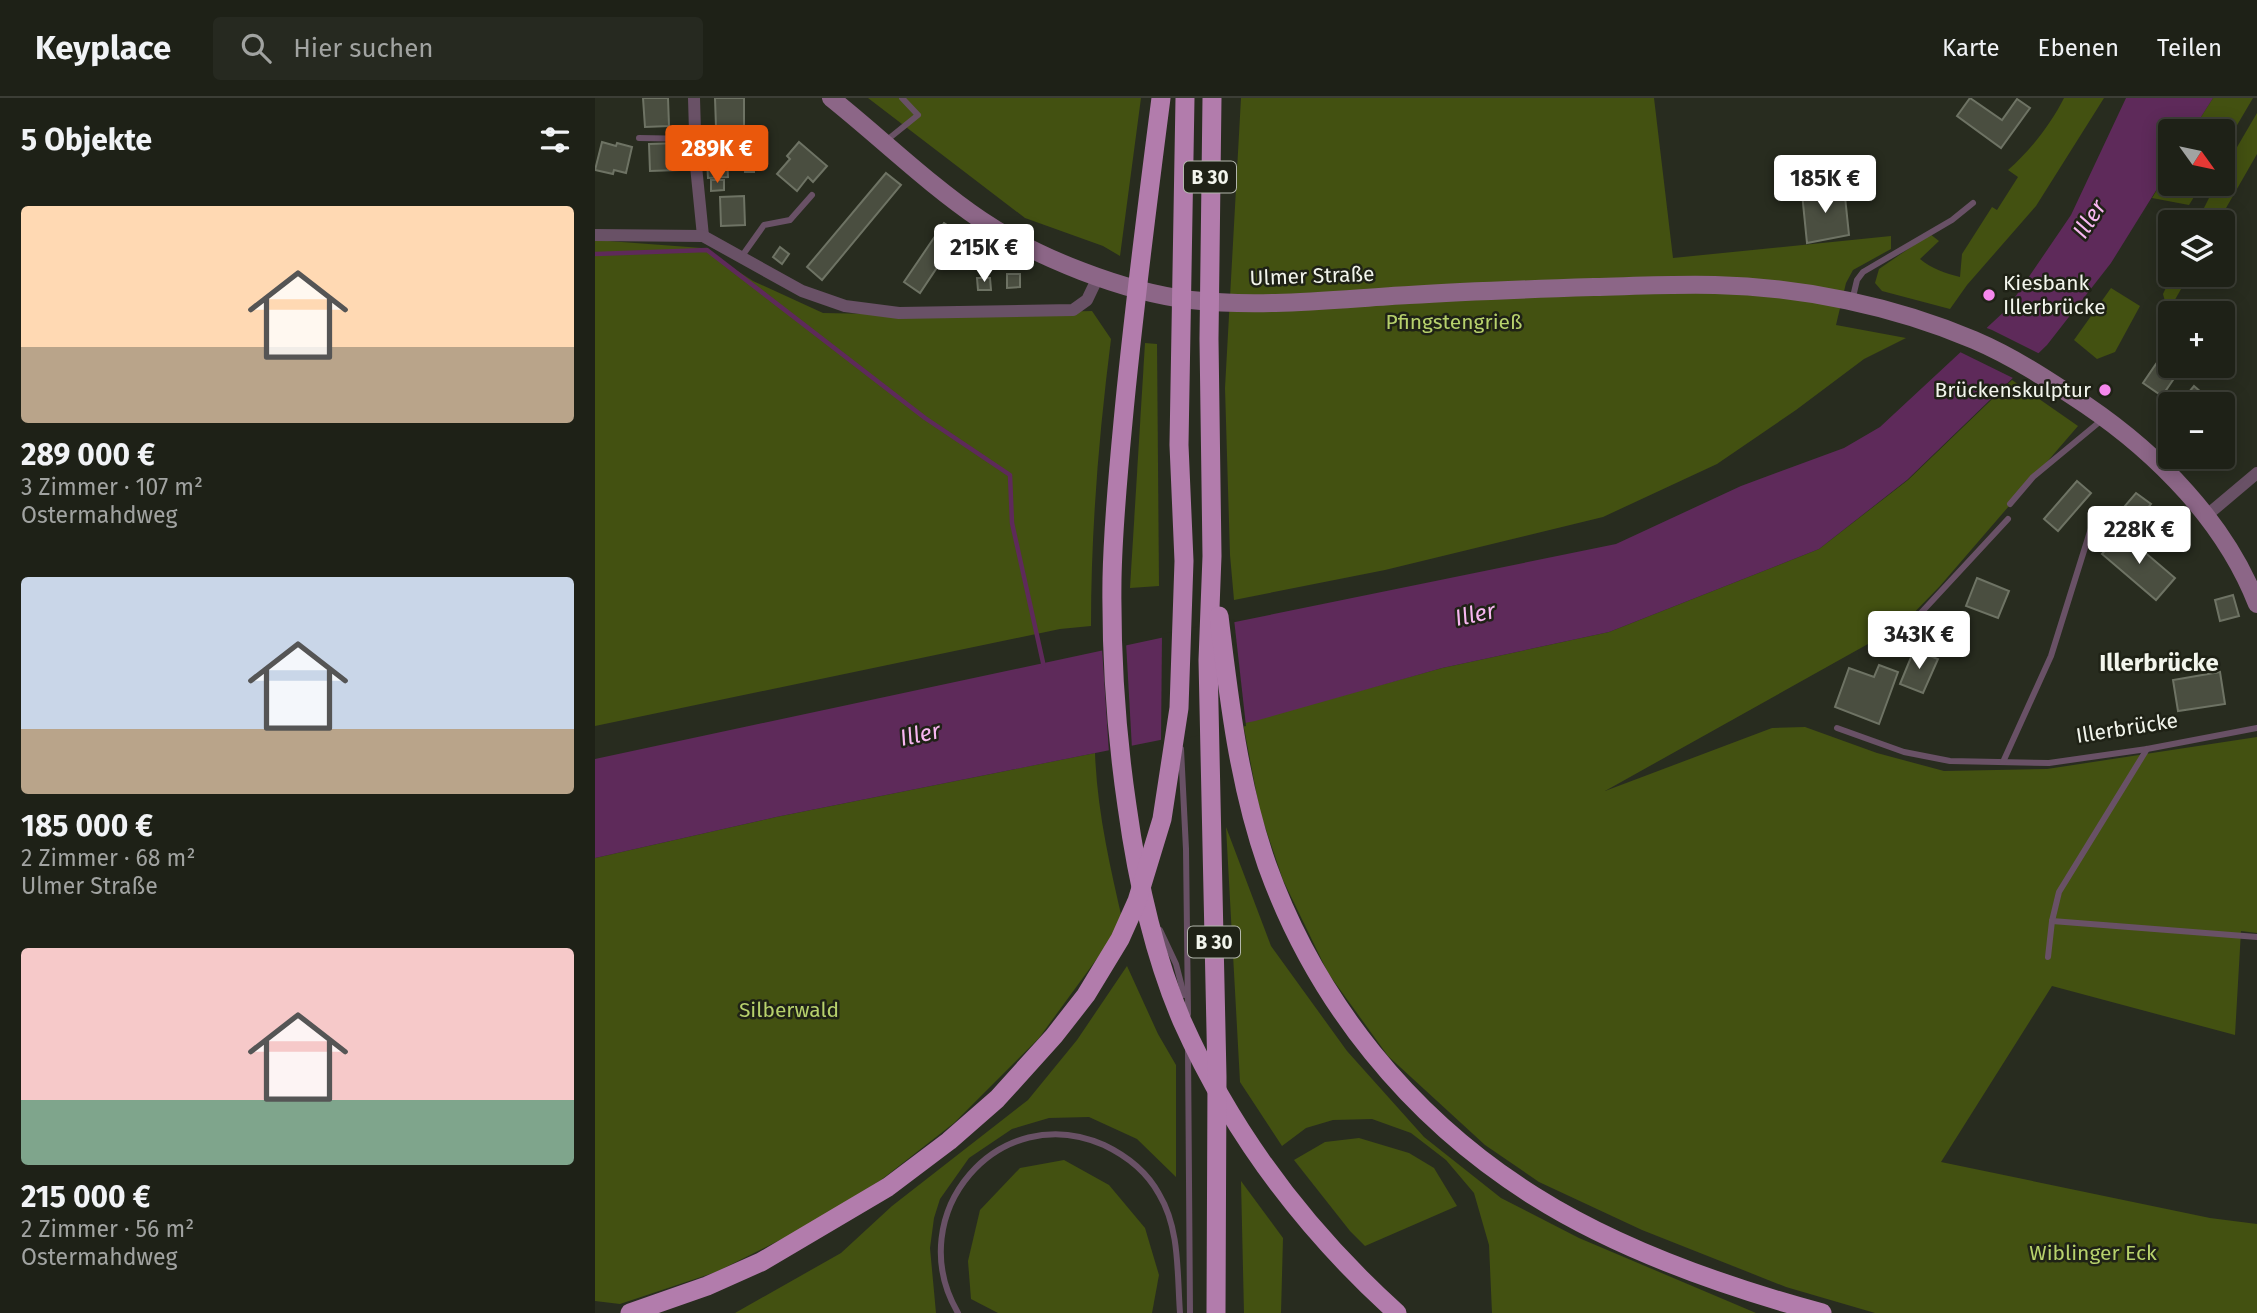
<!DOCTYPE html>
<html lang="de">
<meta charset="utf-8">
<style>
body{margin:0;font-family:"Fira Sans",sans-serif;background:#262920;color:#f1f3f6;height:100vh;display:flex;flex-direction:column;font-size:26px;white-space:nowrap}
*{box-sizing:border-box;margin:0}
p{font-size:23px;color:#a1a3a1}
.icon{flex:none;width:38px;height:38px;fill:none;stroke:currentColor;stroke-width:2;stroke-linecap:round;stroke-linejoin:round}
.map{position:relative;flex:1;overflow:hidden}
.drawer{display:flex;flex-direction:column;background:#1e2117;width:595px}
.drawer>*{flex:none}
.needle{width:46px;rotate:123deg}
.controls{position:absolute;left:1563px;top:21px;display:grid;gap:14px}
.controls a{display:grid;place-items:center;width:77px;height:77px;border-radius:7px;background:#1e2117;box-shadow:0 4px 18px #0003,0 0 0 2px #3c3e36;font-size:35px}
.price{position:absolute;translate:-50% -60px;padding:0 16px;border-radius:7px;background:#fff;color:#222;font-size:23px;line-height:46px;filter:drop-shadow(0 2px 4px #0008)}
.price::after{content:'';position:absolute;left:50%;top:42px;width:21px;height:16px;margin-left:-10px;background:inherit;clip-path:polygon(0 0,100% 0,50% 100%)}
.price.active{background:#ea580c;color:#fff}
ul{padding:0;list-style:none}
li{display:grid;align-content:center;gap:14px;height:371px;padding:0 21px}
li span{display:grid;place-items:center;height:217px;border-radius:7px;color:#555}
li>.icon{margin-inline-start:auto}
span .icon{width:126px;height:126px;fill:#fffc;stroke-width:1}
li b{font-size:30px}
h2{display:flex;justify-content:space-between;align-items:center;height:84px;padding:0 21px;font-size:30px}
header{display:flex;align-items:center;gap:42px;box-sizing:border-box;height:98px;padding:0 35px;background:#1e2117;border-bottom:2px solid #3c3e36}
header strong{font-size:33px}
nav{display:flex;gap:38px;margin-inline-start:auto;font-size:24px}
.search{width:490px;height:63px;background:#262920;display:flex;align-items:center;gap:18px;box-sizing:border-box;padding:0 24px;border-radius:7px;color:#a1a3a1;font-size:26px}
main{display:flex;flex:1;min-height:0}
.map>svg:first-child{display:block}
</style>
<header>
<strong>Keyplace</strong>
<div class="search"><svg class="icon" aria-label="search" viewBox="0 0 24 24"><circle cx="10" cy="10" r="6"/><path d="M15 15l6 6"/></svg>Hier suchen</div>
<nav><a>Karte</a><a>Ebenen</a><a>Teilen</a></nav>
</header>
<main>
<section class="drawer">
<h2>5 Objekte<svg class="icon" aria-label="filters" viewBox="0 0 24 24"><path d="M4 7h16M4 17h16"/><circle cx="9" cy="7" r="2"/><circle cx="15" cy="17" r="2"/></svg></h2>
<ul>
<li><span style="background:linear-gradient(#ffd9b3 65%,#b9a48a 0)"><svg class="icon" aria-label="home" viewBox="0 0 24 24"><path d="M3 11l9-7 9 7M6 9v11h12V9"/></svg></span><div><b>289 000 €</b><p>3 Zimmer · 107 m²</p><p>Ostermahdweg</p></div></li>
<li><span style="background:linear-gradient(#c9d6e8 70%,#b9a48a 0)"><svg class="icon" aria-label="home" viewBox="0 0 24 24"><path d="M3 11l9-7 9 7M6 9v11h12V9"/></svg></span><div><b>185 000 €</b><p>2 Zimmer · 68 m²</p><p>Ulmer Straße</p></div></li>
<li><span style="background:linear-gradient(#f6c9c9 70%,#7fa58c 0)"><svg class="icon" aria-label="home" viewBox="0 0 24 24"><path d="M3 11l9-7 9 7M6 9v11h12V9"/></svg></span><div><b>215 000 €</b><p>2 Zimmer · 56 m²</p><p>Ostermahdweg</p></div></li>
</ul>
</section>
<div class="map">
<svg width="1662" height="1215" viewBox="0 0 1662 1215">
<rect width="100%" height="100%" fill="#282c1f"/>
<!-- green -->
<g fill="#435111">
<path d="M273,0h273l-21,158 -17,-10 -78,-28z"/>
<path d="M646,0h413l19,160 218,-22v13l-38,21 -7,13 -10,42 70,13 -42,21 -68,51 -79,54 -114,53 -218,53 -151,30 -4,-45 -5,-167z"/>
<path d="M1469,0h40l-68,108 -69,79 -17,24 -68,-18 -7,-8 4,-14 51,-35 9,7 -19,18c12,10 25,14 40,18l2,-23 30,-47 5,3 21,-33 -10,-7c22,-19 43,-46 56,-72z"/>
<path d="M1618,0h40l-30,51v-18h-31z"/>
<path d="M1662,15v41l-39,68h-21l19,-38h7v-13z"/>
<path d="M1575,70v16h32l-13,21 -37,-7z"/>
<path d="M0,142l107,8 51,33 70,32 102,2 167,-4 19,28c-12,95 -20,190 -20,287l-31,3 -465,97z"/>
<path d="M1577,177h17l-21,37 -5,-18z"/>
<path d="M1516,190l29,18 -25,46 -18,7 -23,-19z"/>
<path d="M550,245l12,1 2,242 -29,2z"/>
<path d="M1417,282l66,46 -138,160 -38,39 -297,166 167,-63 33,-1 72,26 67,18 103,-2 210,-32v196l-16,-2 -6,104 -183,-49 -111,176 269,56 47,6v89h-382l-89,-26 -144,-57 -103,-48 -54,-37 -97,-89 -60,-83 -45,-93 -23,-68 -17,-89 199,-55 167,-36 210,-83 89,-69z"/>
<path d="M500,655c2,57 15,114 28,170l-84,115 -85,85 -73,57 -83,51 -82,41 -96,32 -25,-3v-443l181,-41z"/>
<path d="M631,729l45,119 76,105 77,86 77,61 78,40 177,75h-264l-3,-68 -15,-52 -28,-33 -35,-27 -39,-14 -39,1 -27,8 -24,18 -42,-64z"/>
<path d="M532,868l31,68 18,31v112l-39,-38 -48,-22 -40,1 -37,11 -43,29 -29,41 -6,19 -4,30 6,65h-201l106,-60 51,-47 136,-106 49,-60z"/>
<path d="M764,1040l50,15 25,15 23,38 -92,40 -15,-15 -56,-71 31,-18z"/>
<path d="M469,1062l45,25 36,43 14,47 -7,38h-154l-27,-14 -3,-38 12,-51 40,-42z"/>
<path d="M646,1083l42,57 -2,75h-37z"/>
</g>
<!-- water -->
<path fill="#5e2a5a" d="M1531,0h87l-21,33h-22v37l-59,95 -64,82 -140,135 -88,69 -210,83 -167,36 -187,53 -479,96 -181,41v-99l640,-137 381,-78 125,-58 103,-38 36,-21 127,-118 64,-94z"/>
<!-- pier -->
<g fill="#282c1f">
<path d="M1389,229l8,3 50,25 -25,25 -59,-29z"/>
<path d="M639,521l12,107 -85,17 1,-109z"/>
<path d="M531,544l6,107 -23,4 -7,-105z"/>
</g>
<g fill="none" stroke-linecap="round" stroke-linejoin="round">
<!-- stream -->
<path stroke="#5e2a5a" stroke-width="4.5" d="M0,156l112,-4 218,168 85,57 2,48 32,144"/>
</g>
<!-- building -->
<g fill="#4a4e40" stroke="#6e7364" stroke-width="2">
<path d="M48,0h25l1,28 -24,1z"/>
<path d="M120,0h29v29h-28z"/>
<path d="M1375,0l32,22 15,-21 13,9 -29,40 -44,-32z"/>
<path d="M136,43v14h-4l1,22 -20,1 -2,-36z"/>
<path d="M7,44l14,4 1,-3 15,4 -6,26 -12,-3 -1,4 -18,-4z"/>
<path d="M204,44l28,24 -14,16 -5,-5 -11,14 -20,-17 13,-15 -3,-3z"/>
<path d="M83,45l1,27 -29,1 -1,-27z"/>
<path d="M149,56h10v18h-9z"/>
<path d="M291,75l15,12 -79,95 -15,-13z"/>
<path d="M116,82h13v10l-13,1z"/>
<path d="M1249,89l5,48 -42,8 -5,-50z"/>
<path d="M149,98l1,29 -24,1 -1,-29z"/>
<path d="M349,125l16,10 -40,60 -16,-11z"/>
<path d="M185,149l9,7 -7,10 -9,-7z"/>
<path d="M412,176h13v13l-13,1z"/>
<path d="M382,180h13l1,12h-13z"/>
<path d="M1561,266l19,13 -13,19 -19,-13z"/>
<path d="M1599,288l8,7 -8,11h-15z"/>
<path d="M1482,383l14,12 -33,38 -14,-12z"/>
<path d="M1541,395l15,11 -17,21 -15,-12z"/>
<path d="M1526,434l54,46 -19,22 -54,-46z"/>
<path d="M1382,480l32,13 -11,27 -32,-12z"/>
<path d="M1638,497l6,21 -19,5 -5,-21z"/>
<path d="M1319,552l24,9 -15,34 -23,-9z"/>
<path d="M1284,567l19,7 -19,52 -44,-17 14,-39 25,9z"/>
<path d="M1625,574l5,32 -47,7 -5,-31z"/>
</g>
<g fill="none" stroke-linecap="round" stroke-linejoin="round">
<!-- service -->
<g stroke="#695166" stroke-width="6">
<path d="M44,40l56,1"/>
<path d="M292,42l31,-25 -16,-17"/>
<path d="M147,158l22,-31 26,-5 22,-25"/>
<path d="M1257,203l5,-21 6,-8 89,-52 21,-17"/>
<path d="M1415,406l23,-27 70,-58"/>
<path d="M1311,531l102,-110"/>
<path d="M1242,630l67,24 46,9 99,2 98,-14 110,-21"/>
<path d="M586,651l5,100 2,165"/>
<path d="M1408,664l48,-106 42,-134"/>
<path d="M1457,823l205,16"/>
<path d="M565,832l16,34 8,31"/>
<path d="M1453,859l4,-36 7,-29 88,-143"/>
<path d="M593,951l2,264"/>
<path d="M363,1215c-58,-99 41,-215 146,-168 23,11 43,27 55,49 21,35 18,79 21,119"/>
</g>
<!-- minor -->
<g stroke="#695166" stroke-width="12">
<path d="M99,0l2,68 7,70"/>
<path d="M0,137l108,1 99,55 43,15 54,7 174,-3 14,-10 11,-23"/>
<path d="M1611,418l51,-43"/>
</g>
<!-- secondary -->
<path stroke="#8c6687" stroke-width="18" d="M236,0c50,40 97,86 150,122 56,38 143,72 210,80 72,8 146,-1 218,-5 62,-4 123,-6 185,-8 40,-1 81,-3 121,-2 87,2 179,21 259,55 40,17 76,41 112,65 72,49 139,117 171,199"/>
<!-- trunk -->
<g stroke="#b27cac" stroke-width="19">
<path d="M566,0c-14,108 -28,216 -38,324 -5,52 -10,105 -11,157 -1,76 4,152 15,227 10,73 26,147 55,215 50,112 124,210 215,292"/>
<path d="M617,0l-3,241 3,217 -4,104 9,417 -1,236"/>
<path d="M624,518c10,84 20,169 48,249 49,137 143,253 267,331 84,53 192,91 288,117"/>
<path d="M35,1215l77,-27 54,-24 127,-75 61,-46 48,-42 57,-63 32,-41 34,-56 17,-38 25,-82 17,-111 5,-147 -5,-116 6,-347"/>
</g>
</g>
<!-- markers -->
<g fill="#f688ed" stroke="#1f2216" stroke-width="2.5">
<circle cx="1394" cy="197" r="7"/>
<circle cx="1510" cy="292" r="7"/>
</g>
<g text-anchor="middle" stroke-width="5" stroke-linejoin="round" paint-order="stroke">
<!-- shield labels -->
<g fill="#1f2216" stroke="#b3b6ac" stroke-width="2">
<rect x="589" y="63.5" width="52" height="31" rx="5"/>
<rect x="593" y="828.5" width="52" height="31" rx="5"/>
</g>
<g font-size="19" font-weight="bold" fill="#f2f5ec">
<text x="615" y="86">B 30</text>
<text x="619" y="851">B 30</text>
</g>
<!-- street labels -->
<g font-size="21" fill="#f2f5ec" stroke="#1f2216">
<text transform="translate(717 178) rotate(-2)" y="7">Ulmer Straße</text>
<text transform="translate(1532 630) rotate(-9)" y="7">Illerbrücke</text>
</g>
<!-- poi labels -->
<g font-size="21" fill="#f2f5ec" stroke="#1f2216" text-anchor="start">
<text x="1408" y="192">Kiesbank<tspan x="1408" dy="24">Illerbrücke</tspan></text>
<text x="1496" y="299" text-anchor="end">Brückenskulptur</text>
</g>
<!-- park labels -->
<g font-size="21" fill="#b7d16c" stroke="#1f2216">
<text x="859" y="231">Pfingstengrieß</text>
<text x="194" y="919">Silberwald</text>
<text x="1498" y="1162">Wiblinger Eck</text>
</g>
<!-- water labels -->
<g font-size="23" font-style="italic" fill="#f8b7f1" stroke="#1f2216">
<text transform="translate(1494 121) rotate(-57)" y="8">Iller</text>
<text transform="translate(880 516) rotate(-12)" y="8">Iller</text>
<text transform="translate(325 636) rotate(-12)" y="8">Iller</text>
</g>
<!-- quarter labels -->
<g font-size="24" font-weight="bold" fill="#f2f5ec" stroke="#1f2216">
<text x="1564" y="573">Illerbrücke</text>
</g>
</g>
</svg>
<div class="controls">
<a><svg class="needle" viewBox="-14 -14 28 28"><path d="M0-13l5 13h-10z" fill="#e53935"/><path d="M0 13l5-13h-10z" fill="#a1a3a1"/></svg></a>
<a><svg class="icon" aria-label="layers" viewBox="0 0 24 24"><path d="M12 4l9 5-9 5-9-5zM3 14l9 5 9-5"/></svg></a>
<a>+</a>
<a>−</a>
</div>
<b class="price active" style="left:122px;top:87px">289K €</b>
<b class="price" style="left:1230px;top:117px">185K €</b>
<b class="price" style="left:389px;top:186px">215K €</b>
<b class="price" style="left:1544px;top:468px">228K €</b>
<b class="price" style="left:1324px;top:573px">343K €</b>
</div>
</main>
